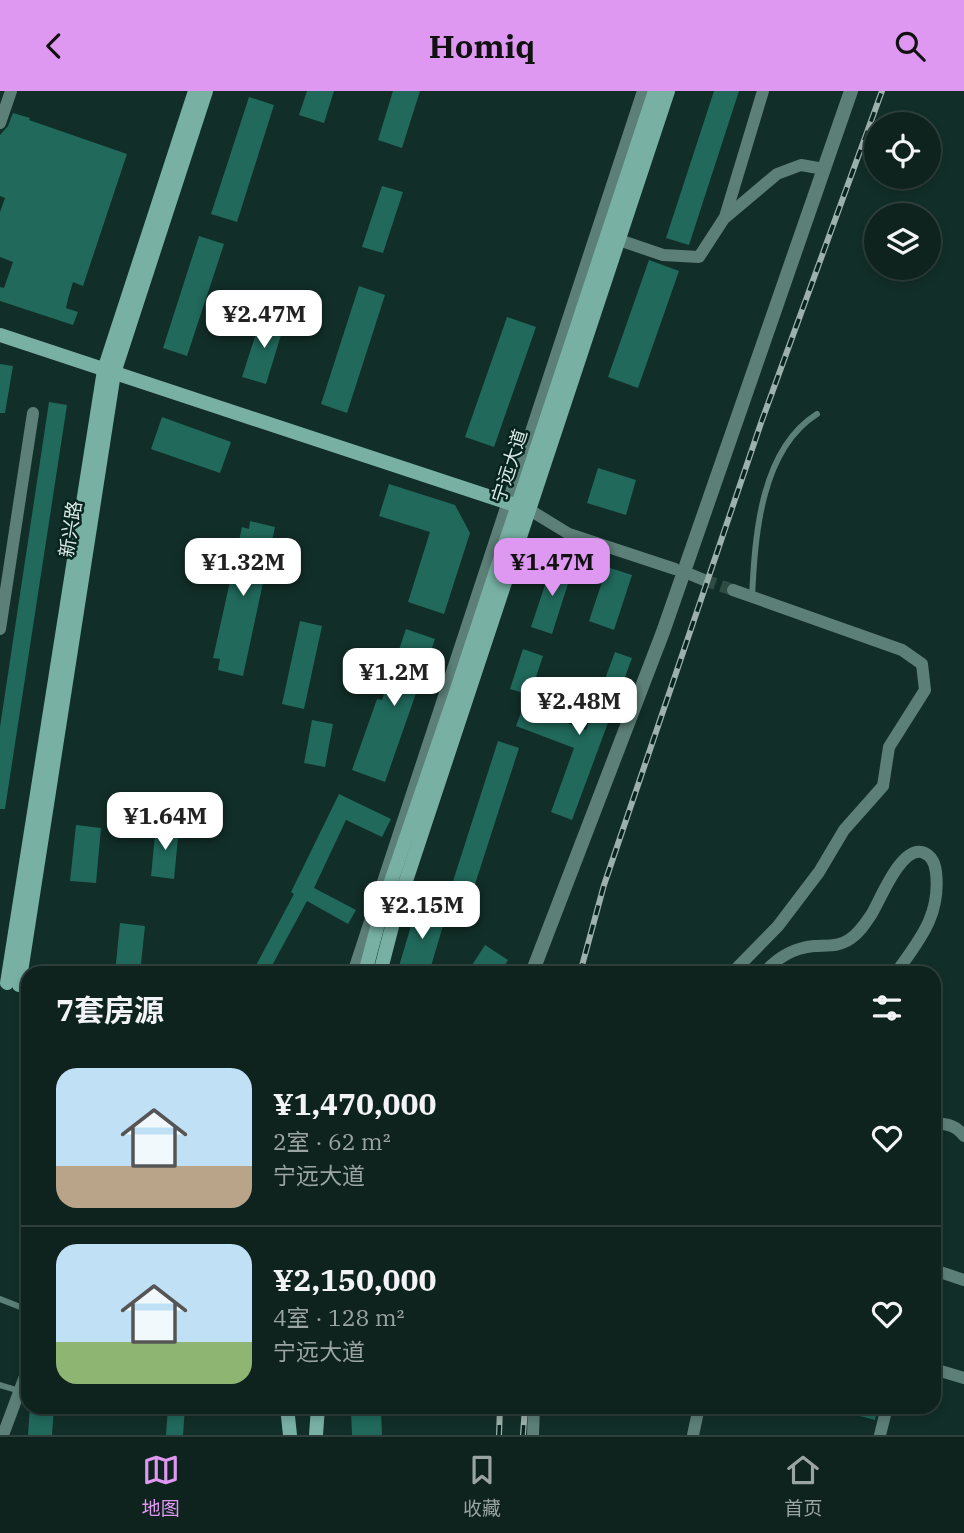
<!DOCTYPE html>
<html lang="zh">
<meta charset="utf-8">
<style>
body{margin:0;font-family:"IBM Plex Serif","Noto Sans SC",serif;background:#172a27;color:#f1f3f6;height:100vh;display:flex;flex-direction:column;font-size:26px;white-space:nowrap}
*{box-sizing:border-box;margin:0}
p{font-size:23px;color:#9ba4a4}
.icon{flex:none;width:38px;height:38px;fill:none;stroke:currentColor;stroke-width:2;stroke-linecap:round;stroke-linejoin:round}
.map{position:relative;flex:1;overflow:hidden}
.details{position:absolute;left:21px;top:875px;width:920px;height:448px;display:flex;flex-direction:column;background:#0e221e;border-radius:21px;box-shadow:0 4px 10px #0003,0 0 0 2px #2e3f3c}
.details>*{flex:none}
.fabs{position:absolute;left:864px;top:21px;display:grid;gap:14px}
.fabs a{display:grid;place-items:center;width:77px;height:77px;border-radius:50%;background:#0e221e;box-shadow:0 4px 10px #0003,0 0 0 2px #2e3f3c;font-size:35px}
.price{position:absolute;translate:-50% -60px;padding:0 16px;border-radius:14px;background:#fff;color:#222;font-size:23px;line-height:46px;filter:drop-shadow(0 2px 4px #0008)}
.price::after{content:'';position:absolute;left:50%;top:42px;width:21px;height:16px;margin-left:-10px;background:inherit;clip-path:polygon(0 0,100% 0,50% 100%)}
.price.selected{background:#de98f2;color:#111}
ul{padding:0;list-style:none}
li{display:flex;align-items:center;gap:21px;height:175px;padding:0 35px}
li+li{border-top:2px solid #2e3f3c}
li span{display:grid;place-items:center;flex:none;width:196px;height:140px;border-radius:21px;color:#555}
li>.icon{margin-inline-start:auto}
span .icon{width:84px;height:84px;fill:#fffc;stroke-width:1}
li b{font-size:30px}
h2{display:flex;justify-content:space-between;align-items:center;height:84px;padding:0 35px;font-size:30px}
header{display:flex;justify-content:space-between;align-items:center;height:91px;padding:0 35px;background:#de98f2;color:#111;font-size:32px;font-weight:800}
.menu{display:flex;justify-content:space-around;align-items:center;height:98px;border-top:2px solid #2e3f3c;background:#0e221e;font-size:19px;color:#9ba4a4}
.menu a{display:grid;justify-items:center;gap:4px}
.menu .selected{color:#de98f2}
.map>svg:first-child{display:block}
</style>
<header><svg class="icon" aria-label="back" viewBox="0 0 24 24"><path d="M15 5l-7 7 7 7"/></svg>Homiq<svg class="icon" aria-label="search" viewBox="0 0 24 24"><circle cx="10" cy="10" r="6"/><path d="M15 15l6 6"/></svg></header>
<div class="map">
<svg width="964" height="1344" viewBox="0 0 964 1344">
<rect width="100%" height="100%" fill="#122e28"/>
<!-- building -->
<g fill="#20695b">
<path d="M307,0h27l-10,32 -25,-8z"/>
<path d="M393,0h27l-18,57 -24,-8z"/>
<path d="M714,0h25l-50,154 -23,-7z"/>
<path d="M249,6l25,8 -37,117 -26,-8z"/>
<path d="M13,22l17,5 -1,2 98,34 -44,132 -10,-4 -5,17 -2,9 12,4 -5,13 -73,-24v-14l4,1 9,-26 -13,-5v-45l5,-14 -5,-2v-61l8,-9z"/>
<path d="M382,95l21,6 -20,61 -21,-6z"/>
<path d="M199,145l25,8 -37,112 -24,-8z"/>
<path d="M649,169l30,11 -41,117 -30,-11z"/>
<path d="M359,195l26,9 -38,118 -26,-9z"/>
<path d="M262,224l23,7 -19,62 -24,-7z"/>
<path d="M507,226l29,10 -42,120 -29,-10z"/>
<path d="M0,273l13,2 -8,47h-5z"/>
<path d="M49,311l18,3 -62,404h-5v-82z"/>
<path d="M162,326l69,25 -11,31 -69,-24z"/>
<path d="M598,377l38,12 -10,35 -39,-12z"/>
<path d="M389,393l66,21 15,28 -26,81 -36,-12 22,-70 -51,-16z"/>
<path d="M250,430l25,6 -32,149 -25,-6 2,-11 -7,-1 29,-131 7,2z"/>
<path d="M553,470l20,7 -21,66 -21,-7z"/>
<path d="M607,476l25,8 -18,55 -25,-9z"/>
<path d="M300,530l22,5 -18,83 -22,-5z"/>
<path d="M406,538l29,10 -50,143 -33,-12 25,-71 5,1z"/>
<path d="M523,558l20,7 -13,39 -20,-6z"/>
<path d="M615,561l17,6 -60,162 -21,-8 23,-64 -58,-22 7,-19 63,23z"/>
<path d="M312,629l21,4 -8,43 -21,-4z"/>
<path d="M498,650l21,7 -52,161 -21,-6z"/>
<path d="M339,703l52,25 -9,18 -36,-17 -32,68 42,22 -8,14 -41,-23 -39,72h-16l42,-79 -3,-2z"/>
<path d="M76,734l25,3 -5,55 -26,-2z"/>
<path d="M156,734l23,2 -5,52 -23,-3z"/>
<path d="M419,808l26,20 -16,54h-32z"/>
<path d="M120,832l25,3 -5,47h-25z"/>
<path d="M485,854l23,15 -8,13h-33z"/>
<path d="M30,1316h24l-2,28h-24z"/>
<path d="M168,1316h17l-2,28h-17z"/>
<path d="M858,1316h20l-3,13 -19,-5z"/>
<path d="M381,1319l1,25h-30l-1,-24z"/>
</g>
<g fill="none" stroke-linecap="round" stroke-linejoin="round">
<!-- minor-tunnel -->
<path stroke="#304a44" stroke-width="12" stroke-dasharray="12 6" stroke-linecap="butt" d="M704,489l29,10"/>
<!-- service -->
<g stroke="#5c7f77" stroke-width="6">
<path d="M752,506c3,-60 8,-147 65,-183"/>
<path d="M0,1208l28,11"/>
<path d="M0,1294l20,6"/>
</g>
<!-- minor -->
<g stroke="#5c7f77" stroke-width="12">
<path d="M0,32l11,-32"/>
<path d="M726,126l51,-43 24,-9 23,4"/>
<path d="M619,149l44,15 36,2 26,-40 38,-126"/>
<path d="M528,418l41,25 106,35"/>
<path d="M692,484l12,5"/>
<path d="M0,538l33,-216"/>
<path d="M353,882l290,-882"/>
<path d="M732,882l46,-47 41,-54 25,-42 39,-44 6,-39 36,-57 -3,-26 -20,-14 -169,-60"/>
<path d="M764,882c14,-16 29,-25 50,-27 13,-1 25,1 36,-7 9,-6 15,-15 21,-24 9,-14 29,-68 51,-63 9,3 13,11 14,20 5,44 -17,68 -40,101"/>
<path d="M934,1032c13,1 22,2 30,13"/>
<path d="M934,1179l30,10"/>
<path d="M934,1278l30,9"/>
<path d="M3,1344l25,-67"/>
<path d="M533,1344l1,-28"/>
<path d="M693,1344l6,-28"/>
<path d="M880,1344l7,-28"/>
</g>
<!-- tertiary -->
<path stroke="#5c7f77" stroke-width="14" d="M532,882l131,-341 188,-541"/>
<!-- secondary -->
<g stroke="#78b1a4" stroke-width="14">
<path d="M0,244l524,173"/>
<path d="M365,882l18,-68 72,-210 200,-604"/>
<path d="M380,882l16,-62 272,-820"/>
<path d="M7,892l97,-613 91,-279"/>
<path d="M19,894l95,-612 92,-282"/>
<path d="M287,1316l3,28"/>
<path d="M316,1344l2,-28"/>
</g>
<!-- rail casing -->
<g stroke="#9db1ac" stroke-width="6">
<g id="rail">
<path d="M580,882l24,-88 157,-462 121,-332"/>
<path d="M499,1344l1,-28"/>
<path d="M523,1344l2,-28"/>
</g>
</g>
<!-- rail -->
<use href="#rail" stroke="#07241e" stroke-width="3.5" stroke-dasharray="10" stroke-linecap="butt"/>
</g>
<g text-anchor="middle" stroke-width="5" stroke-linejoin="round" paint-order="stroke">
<!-- street labels -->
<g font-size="19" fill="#daeae6" stroke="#07241e">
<text transform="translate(509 375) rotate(-72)" y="7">宁远大道</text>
<text transform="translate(70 438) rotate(-81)" y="7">新兴路</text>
</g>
</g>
</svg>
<div class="fabs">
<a><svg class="icon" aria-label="locate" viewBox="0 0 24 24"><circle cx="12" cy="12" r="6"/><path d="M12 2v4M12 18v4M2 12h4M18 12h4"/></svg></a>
<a><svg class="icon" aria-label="layers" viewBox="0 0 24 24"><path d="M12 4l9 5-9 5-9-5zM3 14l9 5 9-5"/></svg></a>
</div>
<b class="price" style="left:264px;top:259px">¥2.47M</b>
<b class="price" style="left:243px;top:507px">¥1.32M</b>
<b class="price selected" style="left:552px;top:507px">¥1.47M</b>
<b class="price" style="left:394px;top:617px">¥1.2M</b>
<b class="price" style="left:579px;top:646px">¥2.48M</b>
<b class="price" style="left:165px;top:761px">¥1.64M</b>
<b class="price" style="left:422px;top:850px">¥2.15M</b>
<section class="details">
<h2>7套房源<svg class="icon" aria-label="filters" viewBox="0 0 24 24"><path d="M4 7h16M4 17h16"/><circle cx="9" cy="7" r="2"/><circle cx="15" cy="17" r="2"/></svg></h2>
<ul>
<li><span style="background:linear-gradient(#bfe0f5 70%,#b9a48a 0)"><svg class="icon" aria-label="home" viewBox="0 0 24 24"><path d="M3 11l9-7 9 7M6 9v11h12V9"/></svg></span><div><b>¥1,470,000</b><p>2室 · 62 m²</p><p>宁远大道</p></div><svg class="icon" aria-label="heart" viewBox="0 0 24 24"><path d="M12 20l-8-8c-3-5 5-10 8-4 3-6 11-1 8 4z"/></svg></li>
<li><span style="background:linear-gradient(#bfe0f5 70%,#8fb573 0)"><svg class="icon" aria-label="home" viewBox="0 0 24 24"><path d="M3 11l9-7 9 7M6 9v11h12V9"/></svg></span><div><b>¥2,150,000</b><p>4室 · 128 m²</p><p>宁远大道</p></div><svg class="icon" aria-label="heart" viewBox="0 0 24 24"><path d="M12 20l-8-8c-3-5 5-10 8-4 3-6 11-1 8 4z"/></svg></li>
</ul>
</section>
</div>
<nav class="menu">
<a class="selected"><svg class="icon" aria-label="map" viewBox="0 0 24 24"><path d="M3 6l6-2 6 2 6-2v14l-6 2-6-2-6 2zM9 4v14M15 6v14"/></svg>地图</a>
<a><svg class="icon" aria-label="saved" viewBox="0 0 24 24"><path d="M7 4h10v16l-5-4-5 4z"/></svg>收藏</a>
<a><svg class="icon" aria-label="home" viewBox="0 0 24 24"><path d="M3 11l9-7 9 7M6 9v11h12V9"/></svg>首页</a>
</nav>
